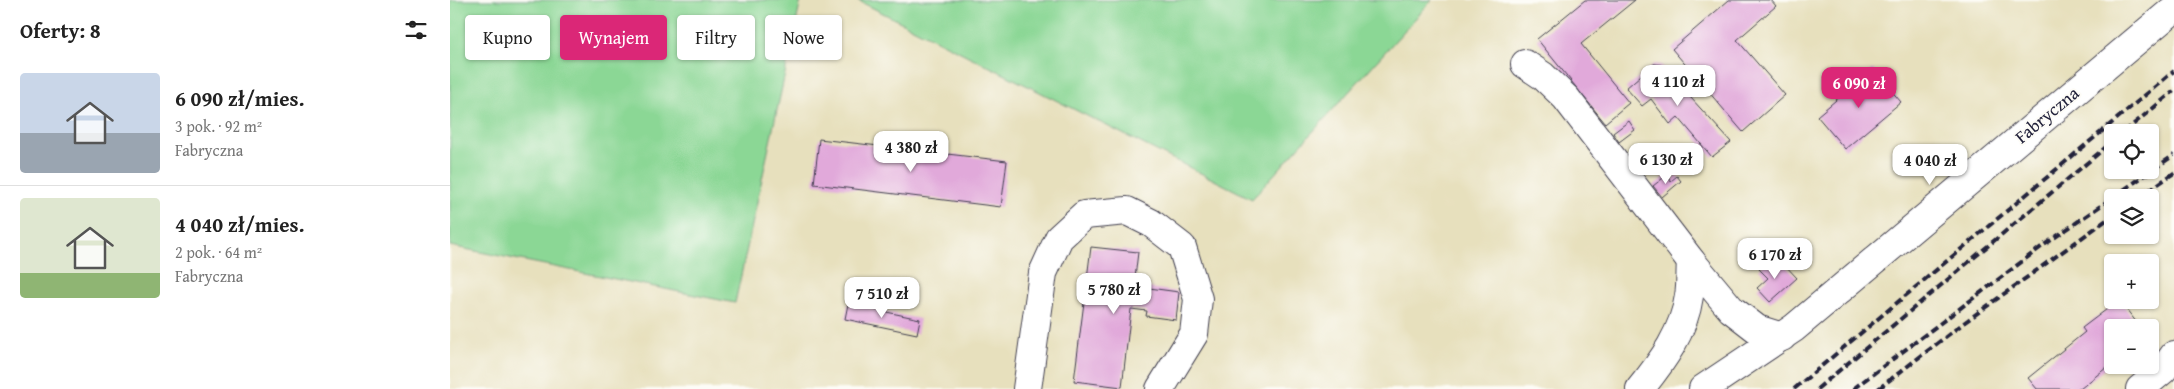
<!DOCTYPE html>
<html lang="pl">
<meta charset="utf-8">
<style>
body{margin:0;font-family:"Gentium Book Plus",serif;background:#f6f6f6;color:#222;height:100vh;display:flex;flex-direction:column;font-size:19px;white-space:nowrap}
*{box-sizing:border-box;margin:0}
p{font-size:16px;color:#767676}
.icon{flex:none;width:28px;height:28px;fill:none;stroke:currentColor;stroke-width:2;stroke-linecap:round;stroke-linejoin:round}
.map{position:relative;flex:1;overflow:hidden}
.drawer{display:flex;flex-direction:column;background:#fff;width:450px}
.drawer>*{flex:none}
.top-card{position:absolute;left:15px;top:15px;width:475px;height:45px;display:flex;gap:10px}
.fabs{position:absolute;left:1654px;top:124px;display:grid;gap:10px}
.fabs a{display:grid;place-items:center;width:55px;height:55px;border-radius:5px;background:#fff;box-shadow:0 1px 4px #0004;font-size:25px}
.price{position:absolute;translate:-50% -42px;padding:0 11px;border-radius:10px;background:#fff;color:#222;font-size:16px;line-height:32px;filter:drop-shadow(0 1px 2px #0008)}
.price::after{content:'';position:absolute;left:50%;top:30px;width:15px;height:11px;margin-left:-8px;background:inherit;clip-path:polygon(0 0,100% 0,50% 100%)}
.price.active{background:#db2777;color:#fff}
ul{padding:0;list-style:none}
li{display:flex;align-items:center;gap:15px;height:125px;padding:0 20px}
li+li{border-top:1px solid #e0e0e0}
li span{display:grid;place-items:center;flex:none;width:140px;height:100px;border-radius:5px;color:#555}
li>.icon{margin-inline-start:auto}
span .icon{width:60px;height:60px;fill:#fffc;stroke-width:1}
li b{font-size:21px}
h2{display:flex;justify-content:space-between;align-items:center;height:60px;padding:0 20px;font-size:21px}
.tag{padding:0 18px;border-radius:5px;background:#fff;box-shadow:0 1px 4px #0004;font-size:18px;line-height:45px}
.tag.active{background:#db2777;color:#fff}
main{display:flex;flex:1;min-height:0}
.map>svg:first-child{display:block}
</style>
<main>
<section class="drawer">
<h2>Oferty: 8<svg class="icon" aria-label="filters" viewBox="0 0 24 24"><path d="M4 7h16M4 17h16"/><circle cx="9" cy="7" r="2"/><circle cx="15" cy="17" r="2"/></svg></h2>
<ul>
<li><span style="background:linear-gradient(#c9d6e8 60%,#9aa5b1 0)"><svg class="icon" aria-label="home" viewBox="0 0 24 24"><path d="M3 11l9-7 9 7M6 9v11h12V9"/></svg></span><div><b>6 090 zł/mies.</b><p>3 pok. · 92 m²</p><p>Fabryczna</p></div></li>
<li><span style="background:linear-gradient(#dfe7d0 75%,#8fb573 0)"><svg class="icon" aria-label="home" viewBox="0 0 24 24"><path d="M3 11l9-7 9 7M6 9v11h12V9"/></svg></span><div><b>4 040 zł/mies.</b><p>2 pok. · 64 m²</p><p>Fabryczna</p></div></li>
</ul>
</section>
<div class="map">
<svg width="1724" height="389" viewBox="0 0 1724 389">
<rect width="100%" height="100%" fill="#fdfcf7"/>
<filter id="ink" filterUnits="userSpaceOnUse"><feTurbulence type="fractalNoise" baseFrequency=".02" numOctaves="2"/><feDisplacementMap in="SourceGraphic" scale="10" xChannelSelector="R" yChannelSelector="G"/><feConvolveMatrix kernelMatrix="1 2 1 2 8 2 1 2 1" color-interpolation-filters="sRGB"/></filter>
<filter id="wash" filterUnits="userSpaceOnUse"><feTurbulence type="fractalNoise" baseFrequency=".0096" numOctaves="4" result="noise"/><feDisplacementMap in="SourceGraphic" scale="20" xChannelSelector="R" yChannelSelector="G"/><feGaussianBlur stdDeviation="1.12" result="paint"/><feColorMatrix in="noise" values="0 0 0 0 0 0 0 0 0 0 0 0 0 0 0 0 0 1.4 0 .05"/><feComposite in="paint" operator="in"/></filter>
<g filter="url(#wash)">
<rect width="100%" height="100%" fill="#e7e0bd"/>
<!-- green -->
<g fill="#8bd795" stroke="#567c68">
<path d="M0,0h351l-66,303 -285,-57z"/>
<path d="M407,0h575l-180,199z"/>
</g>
<g id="blocks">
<!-- building -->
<g fill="#e1a9da">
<path d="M1135,0h50l-54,44 48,59 -24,20 -68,-84z"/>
<path d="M1279,0h42l5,6 -39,34 48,55 -42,37 -71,-83z"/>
<path d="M1204,64l7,1 70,77 -19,15 -34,-40 -8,7 -19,-25 -9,7 -16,-18z"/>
<path d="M1423,69l28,33 -56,47 -28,-33z"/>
<path d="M1179,121l6,9 -16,12 -6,-9z"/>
<path d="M369,139l188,22 -6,46 -187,-23z"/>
<path d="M1196,150l9,11 -13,9 -9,-11z"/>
<path d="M1217,175l4,6 6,-5 4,5 -19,16 -9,-11z"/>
<path d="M641,247l47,5 -4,34 45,6 -3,28 -30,-4 1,-5 -16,-2 -9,78 -48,-6z"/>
<path d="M1321,258l8,9 5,-3 13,14 -27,24 -13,-14 11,-10 -9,-9z"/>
<path d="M1669,300l22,28h-29v35l-32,26h-43l-9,-11 57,-46 -3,-4z"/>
<path d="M398,304l72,15 -3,15 -72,-15z"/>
</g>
</g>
</g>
<g filter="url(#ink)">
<use href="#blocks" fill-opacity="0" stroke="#403e4e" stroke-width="1"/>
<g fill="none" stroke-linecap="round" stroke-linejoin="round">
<!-- minor casing -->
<g stroke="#403e4e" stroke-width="30">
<g id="minor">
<path d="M1075,64l18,12 23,22 125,163 40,48 26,20 25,8"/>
<path d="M577,389l16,-116 16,-35 25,-23 43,-4 24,12 31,24 16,52 -4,35 -34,55"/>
<path d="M1190,389c22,-27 44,-57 49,-93 2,-11 1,-23 2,-35"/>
<path d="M1253,389l91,-61 380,-319"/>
<path d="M1690,389l23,-19 11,-15"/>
</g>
</g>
<!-- minor -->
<use href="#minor" stroke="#fff" stroke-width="28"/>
<!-- rail -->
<g stroke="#22223b" stroke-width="4" stroke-dasharray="8 4" stroke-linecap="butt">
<path d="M1674,132l50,-41"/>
<path d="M1688,198l36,-25"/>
<path d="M1344,389l380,-318"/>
<path d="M1367,389l295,-247"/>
<path d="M1403,389l191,-144 130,-90"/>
<path d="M1428,389l87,-67 147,-106"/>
</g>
</g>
</g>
<g text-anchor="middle" stroke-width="4" stroke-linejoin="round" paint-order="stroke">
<!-- street labels -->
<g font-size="18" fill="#22223b" stroke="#fdfcf7">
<text transform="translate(1597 115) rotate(-40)" y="6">Fabryczna</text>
</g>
</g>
</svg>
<div class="fabs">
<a><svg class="icon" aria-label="locate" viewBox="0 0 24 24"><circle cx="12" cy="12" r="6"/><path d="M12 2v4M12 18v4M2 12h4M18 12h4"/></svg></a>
<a><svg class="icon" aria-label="layers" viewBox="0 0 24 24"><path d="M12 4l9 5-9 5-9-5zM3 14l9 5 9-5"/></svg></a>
<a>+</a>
<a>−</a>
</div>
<b class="price" style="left:1228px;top:107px">4 110 zł</b>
<b class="price active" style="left:1409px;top:109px">6 090 zł</b>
<b class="price" style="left:461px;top:173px">4 380 zł</b>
<b class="price" style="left:1216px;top:185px">6 130 zł</b>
<b class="price" style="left:1480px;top:186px">4 040 zł</b>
<b class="price" style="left:1325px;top:280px">6 170 zł</b>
<b class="price" style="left:664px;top:315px">5 780 zł</b>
<b class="price" style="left:432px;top:319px">7 510 zł</b>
<div class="top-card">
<a class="tag">Kupno</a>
<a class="tag active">Wynajem</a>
<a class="tag">Filtry</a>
<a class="tag">Nowe</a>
</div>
</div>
</main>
